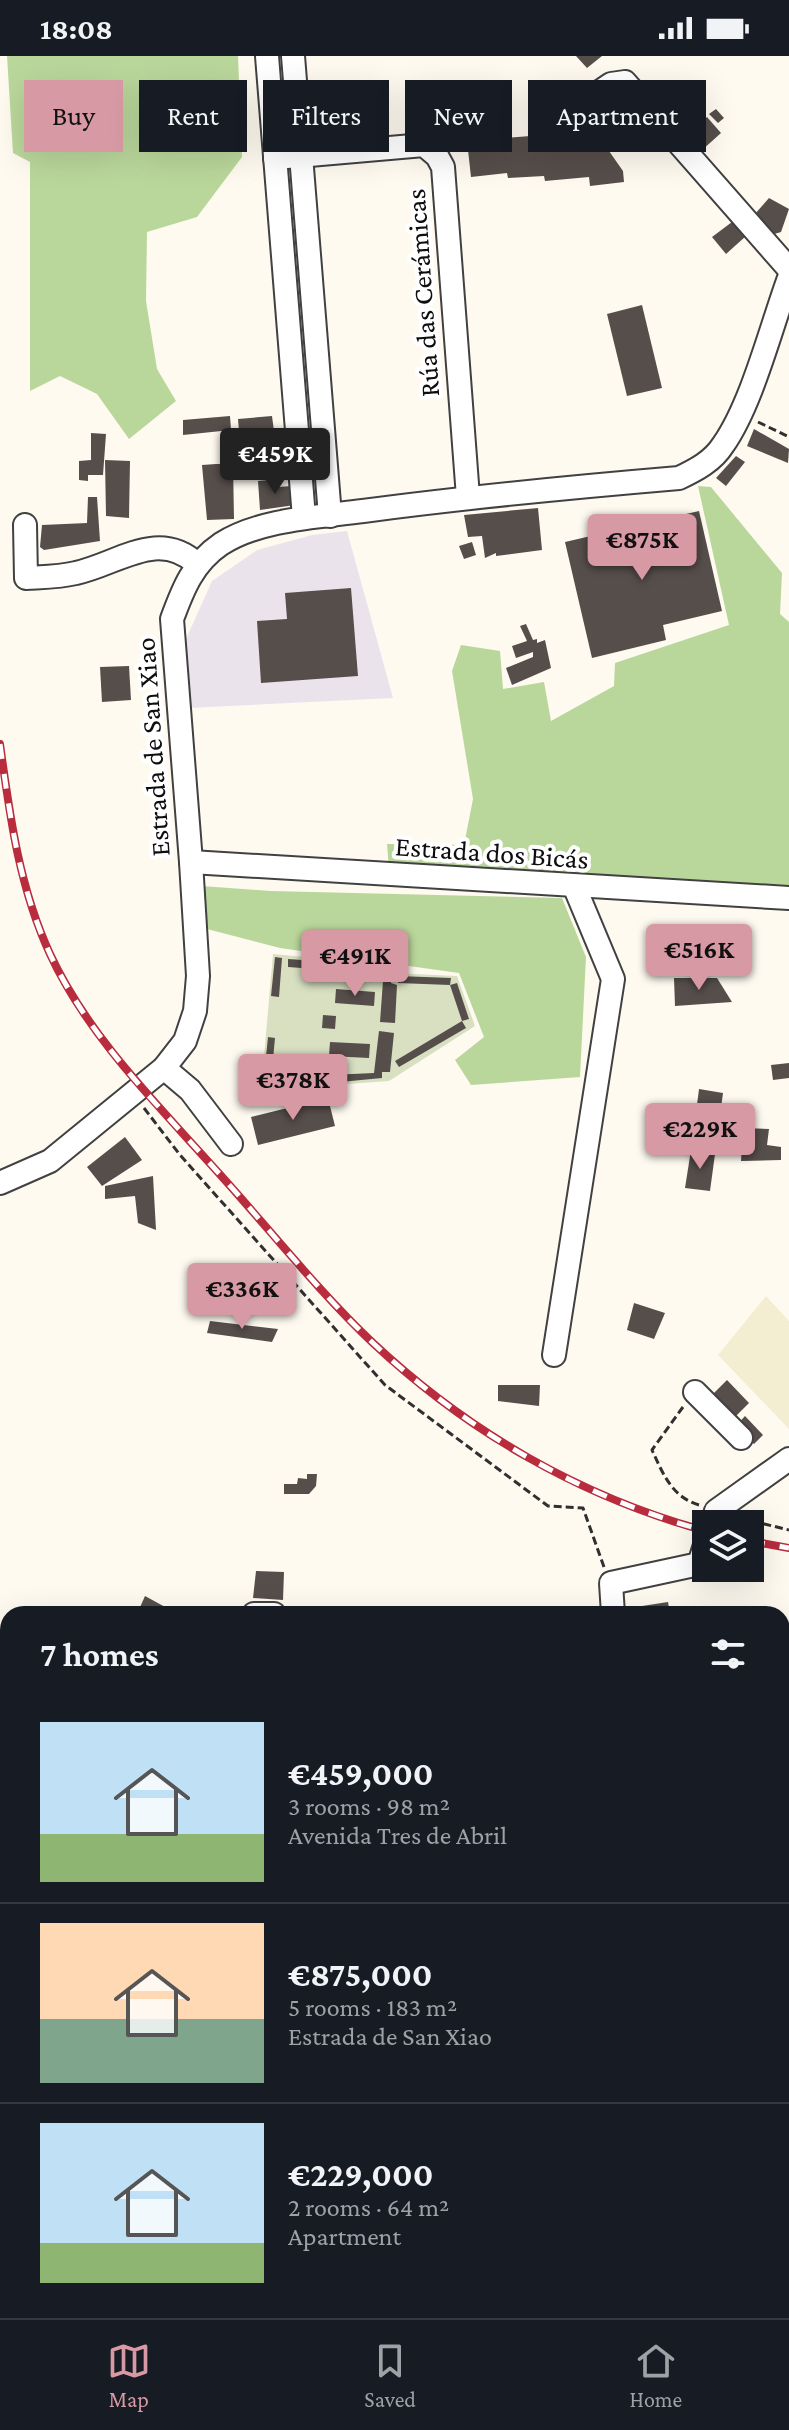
<!DOCTYPE html>
<meta charset="utf-8">
<style>
body{margin:0;font-family:"Crimson Pro",serif;background:#20242c;color:#f1f3f6;height:100vh;display:flex;flex-direction:column;font-size:30px;white-space:nowrap}
*{box-sizing:border-box;margin:0}
p{font-size:26px;color:#9ea1a6}
.icon{flex:none;width:44px;height:44px;fill:none;stroke:currentColor;stroke-width:2;stroke-linecap:round;stroke-linejoin:round}
.map{position:relative;flex:1;overflow:hidden}
.drawer{position:absolute;left:0px;top:1550px;width:790px;height:712px;display:flex;flex-direction:column;background:#171b24;border-radius:24px 24px 0 0;box-shadow:0 8px 32px #0002}
.drawer>*{flex:none}
.hud{position:absolute;left:24px;top:24px;width:742px;height:72px;display:flex;gap:16px}
.tools{position:absolute;left:692px;top:1454px;display:grid;gap:16px}
.tools a{display:grid;place-items:center;width:72px;height:72px;border-radius:0px;background:#171b24;box-shadow:0 8px 32px #0002;font-size:40px}
.price{position:absolute;translate:-50% -68px;padding:0 18px;border-radius:8px;background:#d799a3;color:#111;font-size:26px;line-height:52px;filter:drop-shadow(0 2px 4px #0008)}
.price::after{content:'';position:absolute;left:50%;top:48px;width:24px;height:18px;margin-left:-12px;background:inherit;clip-path:polygon(0 0,100% 0,50% 100%)}
.price.active{background:#222;color:#fff}
ul{padding:0;list-style:none}
li{display:flex;align-items:center;gap:24px;height:200px;padding:0 40px}
li+li{border-top:2px solid #363941}
li span{display:grid;place-items:center;flex:none;width:224px;height:160px;border-radius:0px;color:#555}
li>.icon{margin-inline-start:auto}
span .icon{width:96px;height:96px;fill:#fffc;stroke-width:1}
li b{font-size:34px}
h2{display:flex;justify-content:space-between;align-items:center;height:96px;padding:0 40px;font-size:34px}
.pill{padding:0 28px;border-radius:0px;background:#171b24;box-shadow:0 8px 32px #0002;font-size:28px;line-height:72px}
.pill.active{background:#d799a3;color:#111}
.status{display:flex;justify-content:space-between;align-items:center;height:56px;padding:0 40px;background:#171b24;direction:ltr}
.status svg{height:22px;fill:currentColor}
.tab-bar{display:flex;justify-content:space-around;align-items:center;height:112px;border-top:2px solid #363941;background:#171b24;font-size:22px;color:#9ea1a6}
.tab-bar a{display:grid;justify-items:center;gap:4px}
.tab-bar .active{color:#d799a3}
.map>svg:first-child{display:block}
</style>
<div class="status"><b>18:08</b><svg viewBox="0 0 49 12"><path d="M0 12V9h3v3zM5 12V6h3v6zM10 12V3h3v9zM15 12V0h3v12zM26 1h20v11H26zM47 4h2v5h-2z"/></svg></div>
<div class="map">
<svg width="789" height="2262" viewBox="0 0 789 2262">
<rect width="100%" height="100%" fill="#fefaf0"/>
<!-- industrial -->
<g fill="#ebe3ec">
<path d="M347,475l46,167 -204,10 -3,-69 26,-58 45,-31 55,-15z"/>
<path d="M782,2075h7v187h-646l6,-8h633z"/>
</g>
<!-- farmland -->
<path fill="#f3eed1" d="M766,1240l23,25v108l-71,-74z"/>
<!-- forest -->
<g fill="#bad79b">
<path d="M7,0h231l4,101 -45,60 -50,15 -1,69 11,68 19,32 -47,38 -32,-45 -37,-18 -30,15v-229l-17,-9z"/>
<path d="M698,430l13,1 71,86 -2,41 9,8v266l-92,-4 -130,-13 -178,-3 -2,-24 77,1 9,-46 -21,-128 9,-26 39,6 3,38 41,-7 7,39 63,-35 1,-23 114,-38z"/>
<path d="M202,830l69,5 291,7 24,59 -6,120 -109,8 -16,-25 29,-23 -25,-64 -179,-25 -73,-19z"/>
<path d="M789,1989v45l-7,1v-45z"/>
</g>
<!-- cemetery -->
<path fill="#d8e0c1" d="M273,898l74,7 45,12 65,3 18,50 -86,55 -55,4 -72,-6z"/>
<!-- water -->
<path fill="#b7e1f3" stroke="#419bc7" stroke-width="2" d="M8,2185v69h141l-10,8h-139v-74z"/>
<!-- building -->
<g fill="#564e4b">
<path d="M576,0h26l-15,12z"/>
<path d="M716,53l8,9 -6,5 -9,-9z"/>
<path d="M707,61l14,16 -20,18 -14,-17z"/>
<path d="M595,75l28,40 1,11 -34,4 -1,-9 -44,4 -1,-5 -36,2 -1,-5 -36,4 -4,-36z"/>
<path d="M769,142l20,11 -8,23 -10,3 -17,-20z"/>
<path d="M732,166l14,14 -20,18 -14,-17z"/>
<path d="M642,249l20,83 -35,8 -20,-82z"/>
<path d="M230,360l1,14 -48,5v-15z"/>
<path d="M272,360l3,23 -35,4 -2,-24z"/>
<path d="M754,373l35,20 -1,14 -41,-17z"/>
<path d="M91,377l15,1 -3,41h-15v6l-9,-1v-19l12,-1z"/>
<path d="M736,400l9,6 -19,24 -10,-8z"/>
<path d="M105,404l25,1 -1,57 -23,-2z"/>
<path d="M216,408h17l1,55 -27,1 -5,-55z"/>
<path d="M269,424l8,7 15,-1 3,19 -35,5 -2,-29z"/>
<path d="M88,441h9l3,44 -56,9 -4,-3 2,-22 45,-2z"/>
<path d="M538,452l4,42 -46,6v-3l-11,5 -3,-22 -14,1 -4,-22z"/>
<path d="M699,455l23,100 -59,14 3,15 -74,18 -27,-116z"/>
<path d="M472,486l4,13 -12,4 -5,-13z"/>
<path d="M351,532l7,88 -97,7 -4,-62 30,-2 -2,-26z"/>
<path d="M526,568l7,16 4,-1v4l8,-3 6,28 -39,17 -6,-17 27,-11v-5l-17,6 -4,-12 15,-5 -7,-15z"/>
<path d="M129,610l2,34 -29,2 -2,-35z"/>
<path d="M275,901l7,1 -3,39 -8,-1z"/>
<path d="M288,903l58,4 45,12v8l6,2 -2,38 -15,-1 3,-41 -40,-10 -55,-4z"/>
<path d="M398,920l53,2 -1,7 -52,-2z"/>
<path d="M674,922h43l15,24 -57,4z"/>
<path d="M457,927l12,36 -7,2 4,7 -67,39 -4,-6 67,-40 -12,-36z"/>
<path d="M336,933l39,3 -1,14 -39,-3z"/>
<path d="M323,959l13,1 -1,13 -13,-1z"/>
<path d="M379,975l15,2 -4,39h-8v6l-52,5 -66,-7 4,-39 7,1 -3,32 58,5 44,-2z"/>
<path d="M330,986l40,2 -1,14 -40,-2z"/>
<path d="M789,1007v15l-16,2 -2,-15z"/>
<path d="M699,1033l24,4 -5,38 -24,-3z"/>
<path d="M328,1042l7,28 -77,19 -7,-28z"/>
<path d="M743,1072l26,1 -2,16 14,2v13l-40,1z"/>
<path d="M125,1081l17,23 -40,26 -15,-19z"/>
<path d="M691,1094l24,4 -5,37 -25,-3z"/>
<path d="M153,1120l3,54 -18,-7 -3,-27 -30,3v-13z"/>
<path d="M634,1247l31,10 -11,26 -27,-9z"/>
<path d="M210,1265l68,8 -6,13 -65,-9z"/>
<path d="M727,1324l22,23 -18,18 -22,-23z"/>
<path d="M498,1329h42l-1,21 -41,-5z"/>
<path d="M745,1360l18,19 -9,9 -19,-17z"/>
<path d="M307,1418h10l-1,12 -7,8h-25v-10h13l1,-6 9,1z"/>
<path d="M256,1515l28,1 -1,28 -30,-2z"/>
<path d="M145,1540l22,12 -3,6h-27z"/>
<path d="M668,1546l2,12h-27l-1,-8z"/>
<path d="M782,1578l7,22 -7,5z"/>
<path d="M789,1613v30l-6,2 -1,-30z"/>
<path d="M0,1769l8,2v31l-8,-2z"/>
<path d="M0,1842l8,3v35l-7,30z"/>
<path d="M5,2084l3,1v25l-8,-5z"/>
<path d="M782,2108h7v154h-411v-7l26,-1h378z"/>
<path d="M0,2124l8,2v44l-7,3z"/>
</g>
<g fill="none" stroke-linecap="round" stroke-linejoin="round">
<!-- minor casing -->
<g stroke="#414141" stroke-width="26">
<g id="minor">
<path d="M267,0l37,462"/>
<path d="M293,0l37,460"/>
<path d="M583,47l28,-19 14,-2 164,187"/>
<path d="M275,102l149,-13 13,11 6,11 25,330"/>
<path d="M25,469l1,53c16,-1 34,-1 50,-5 42,-9 82,-45 121,-9"/>
<path d="M191,806l598,36"/>
<path d="M164,1012l26,22 41,54"/>
<path d="M0,1127l50,-22 114,-93 21,-27 10,-30 3,-35 -7,-114 -19,-243c11,-30 21,-56 49,-75 39,-25 97,-27 142,-33 105,-14 210,-24 316,-33 17,-8 34,-17 44,-33 29,-41 48,-118 66,-167"/>
<path d="M554,1299l59,-376 -38,-91"/>
<path d="M695,1336l46,46"/>
<path d="M712,1468l4,-13 73,-52"/>
<path d="M254,1558h20"/>
<path d="M613,1558l-2,-31 88,-19 7,-22"/>
<path d="M782,1667l7,-4"/>
<path d="M0,1823l8,3"/>
<path d="M782,1905l7,-2"/>
<path d="M0,2115l8,5"/>
<path d="M365,2254v8"/>
</g>
</g>
<!-- path -->
<g stroke="#303030" stroke-width="3" stroke-dasharray="8 4" stroke-linecap="butt">
<path d="M758,366l31,15"/>
<path d="M144,1052l36,47 205,230 163,121 35,2 21,59"/>
<path d="M683,1351l-31,43c11,24 20,47 47,55"/>
<path d="M740,1462l49,12"/>
<path d="M782,2025l7,-1"/>
</g>
<!-- minor -->
<use href="#minor" stroke="#fff" stroke-width="22"/>
<!-- rail casing -->
<g stroke="#b82c3d" stroke-width="8">
<g id="rail">
<path d="M0,688c10,73 19,143 50,210 38,82 106,149 165,215 52,57 102,121 158,174 95,89 208,154 333,188"/>
<path d="M750,1485l39,7"/>
</g>
</g>
<!-- rail -->
<use href="#rail" stroke="#fff" stroke-width="5" stroke-dasharray="15" stroke-linecap="butt"/>
</g>
<g text-anchor="middle" stroke-width="8" stroke-linejoin="round" paint-order="stroke">
<!-- street labels -->
<g font-size="28" fill="#0e0e0e" stroke="#fff">
<text transform="translate(422 237) rotate(-94)" y="10">Rúa das Cerámicas</text>
<text transform="translate(152 691) rotate(-94)" y="10">Estrada de San Xiao</text>
<text transform="translate(492 796) rotate(4)" y="10">Estrada dos Bicás</text>
</g>
</g>
</svg>
<div class="tools">
<a><svg class="icon" aria-label="layers" viewBox="0 0 24 24"><path d="M12 4l9 5-9 5-9-5zM3 14l9 5 9-5"/></svg></a>
</div>
<b class="price active" style="left:275px;top:440px">€459K</b>
<b class="price" style="left:642px;top:526px">€875K</b>
<b class="price" style="left:699px;top:936px">€516K</b>
<b class="price" style="left:355px;top:942px">€491K</b>
<b class="price" style="left:293px;top:1066px">€378K</b>
<b class="price" style="left:700px;top:1115px">€229K</b>
<b class="price" style="left:242px;top:1275px">€336K</b>
<div class="hud">
<a class="pill active">Buy</a>
<a class="pill">Rent</a>
<a class="pill">Filters</a>
<a class="pill">New</a>
<a class="pill">Apartment</a>
</div>
<section class="drawer">
<h2>7 homes<svg class="icon" aria-label="filters" viewBox="0 0 24 24"><path d="M4 7h16M4 17h16"/><circle cx="9" cy="7" r="2"/><circle cx="15" cy="17" r="2"/></svg></h2>
<ul>
<li><span style="background:linear-gradient(#bfe0f5 70%,#8fb573 0)"><svg class="icon" aria-label="home" viewBox="0 0 24 24"><path d="M3 11l9-7 9 7M6 9v11h12V9"/></svg></span><div><b>€459,000</b><p>3 rooms · 98 m²</p><p>Avenida Tres de Abril</p></div></li>
<li><span style="background:linear-gradient(#ffd9b3 60%,#7fa58c 0)"><svg class="icon" aria-label="home" viewBox="0 0 24 24"><path d="M3 11l9-7 9 7M6 9v11h12V9"/></svg></span><div><b>€875,000</b><p>5 rooms · 183 m²</p><p>Estrada de San Xiao</p></div></li>
<li><span style="background:linear-gradient(#bfe0f5 75%,#8fb573 0)"><svg class="icon" aria-label="home" viewBox="0 0 24 24"><path d="M3 11l9-7 9 7M6 9v11h12V9"/></svg></span><div><b>€229,000</b><p>2 rooms · 64 m²</p><p>Apartment</p></div></li>
</ul>
</section>
</div>
<nav class="tab-bar">
<a class="active"><svg class="icon" aria-label="map" viewBox="0 0 24 24"><path d="M3 6l6-2 6 2 6-2v14l-6 2-6-2-6 2zM9 4v14M15 6v14"/></svg>Map</a>
<a><svg class="icon" aria-label="saved" viewBox="0 0 24 24"><path d="M7 4h10v16l-5-4-5 4z"/></svg>Saved</a>
<a><svg class="icon" aria-label="home" viewBox="0 0 24 24"><path d="M3 11l9-7 9 7M6 9v11h12V9"/></svg>Home</a>
</nav>
